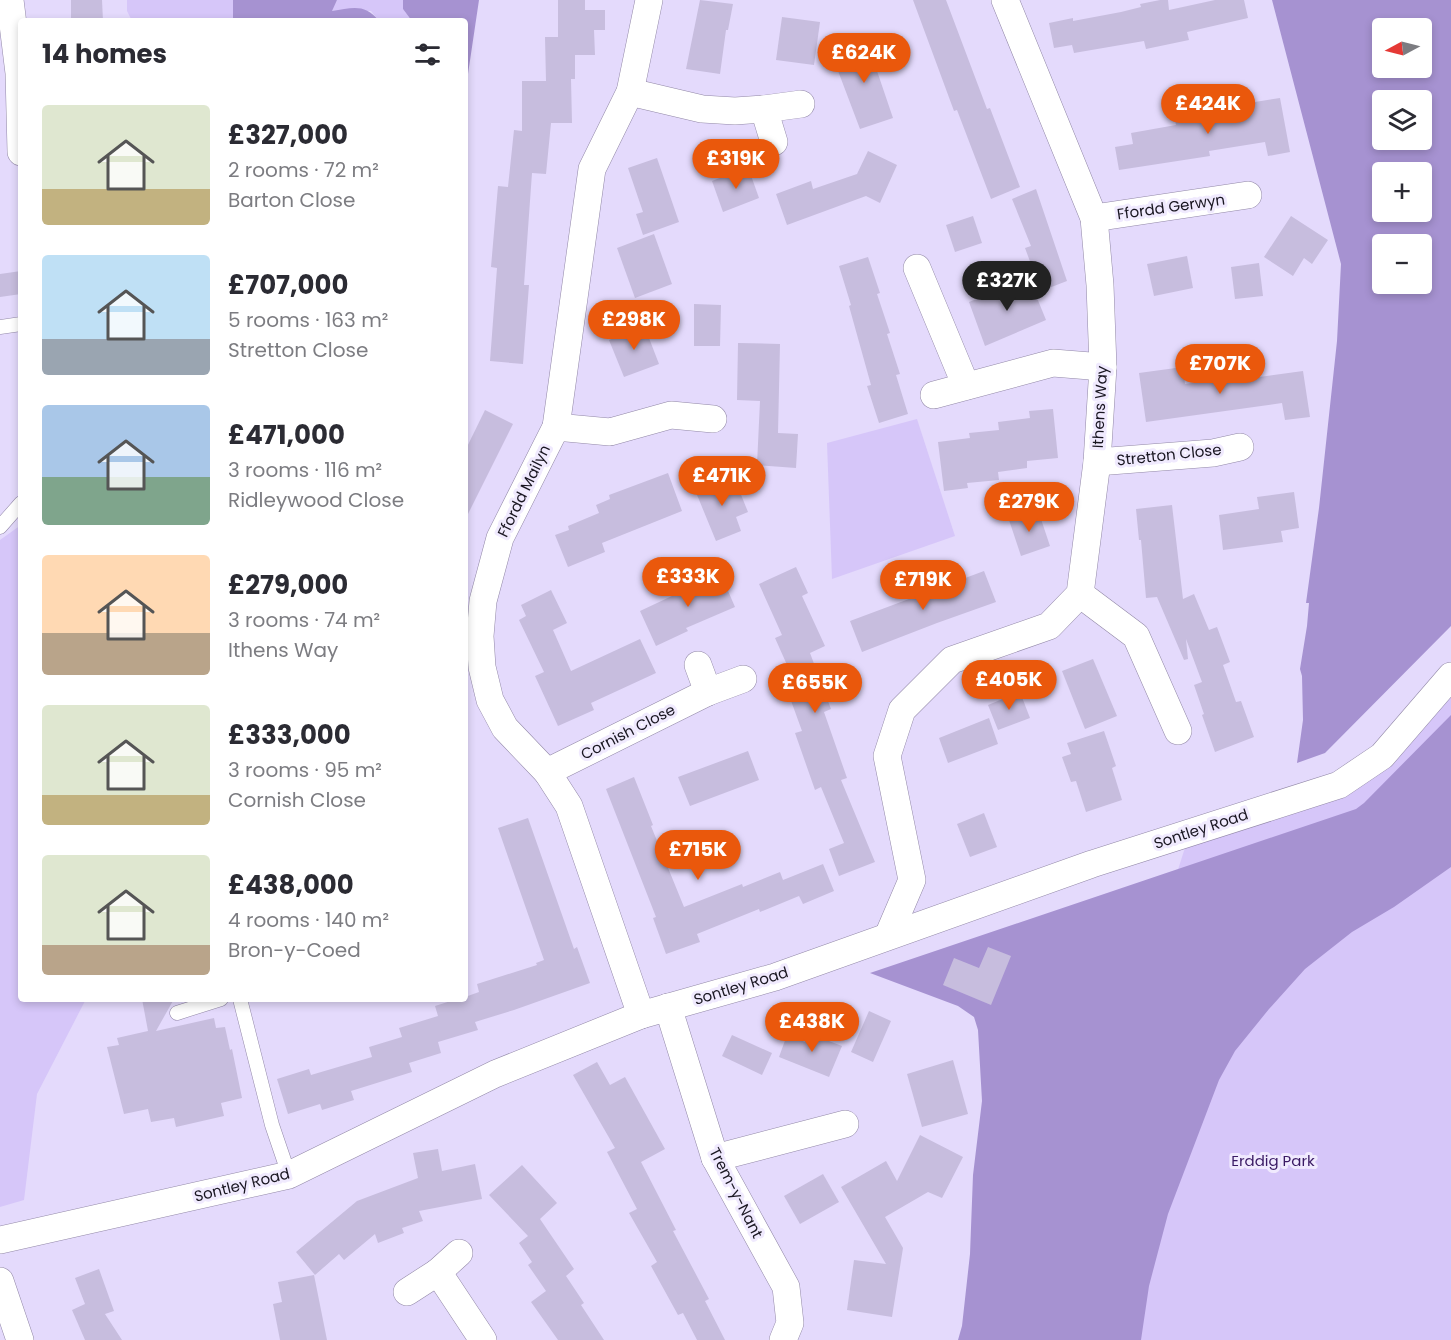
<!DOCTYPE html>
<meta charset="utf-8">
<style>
body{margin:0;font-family:Poppins,sans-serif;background:#f7f7f7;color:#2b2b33;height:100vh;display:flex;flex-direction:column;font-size:22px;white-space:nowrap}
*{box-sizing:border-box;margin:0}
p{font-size:20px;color:#7c7c81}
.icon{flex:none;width:33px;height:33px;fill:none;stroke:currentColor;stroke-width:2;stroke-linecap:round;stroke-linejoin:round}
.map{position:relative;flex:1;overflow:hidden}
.sheet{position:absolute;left:18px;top:18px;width:450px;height:984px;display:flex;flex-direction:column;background:#fff;border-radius:6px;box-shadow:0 3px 9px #0003}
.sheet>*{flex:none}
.needle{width:39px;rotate:263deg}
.tools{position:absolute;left:1372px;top:18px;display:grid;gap:12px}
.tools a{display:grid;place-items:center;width:60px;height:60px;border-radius:6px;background:#fff;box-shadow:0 3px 9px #0003;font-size:30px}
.price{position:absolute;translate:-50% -51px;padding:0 14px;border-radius:21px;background:#ea580c;color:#fff;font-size:20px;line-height:39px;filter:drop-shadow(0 2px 3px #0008)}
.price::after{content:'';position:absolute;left:50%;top:36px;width:18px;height:14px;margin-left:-9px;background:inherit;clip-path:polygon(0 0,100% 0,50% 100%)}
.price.on{background:#222;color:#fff}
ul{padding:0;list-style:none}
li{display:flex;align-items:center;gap:18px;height:150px;padding:0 24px}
li span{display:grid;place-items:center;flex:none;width:168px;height:120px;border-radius:6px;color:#555}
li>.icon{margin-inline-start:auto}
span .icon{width:72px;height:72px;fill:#fffc;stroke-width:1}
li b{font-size:26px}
h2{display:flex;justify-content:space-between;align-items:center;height:72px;padding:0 24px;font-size:26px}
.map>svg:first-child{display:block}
</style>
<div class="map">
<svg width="1451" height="1340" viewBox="0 0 1451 1340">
<rect width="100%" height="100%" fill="#e4dafc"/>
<!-- green -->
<g fill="#d6c6f9">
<path d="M127,0h106v21h-101l-5,-10z"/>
<path d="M337,0h66v9l9,12h-33l-8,-10h-40z"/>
<path d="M917,419l38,117 -123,43 -5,-136z"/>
<path d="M21,525v474h65l-49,95 -13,106 -24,7v-667z"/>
<path d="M1451,676v664h-423l162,-508 149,-47z"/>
</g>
<!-- forest -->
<g fill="#a692d1" fill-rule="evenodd">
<path d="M233,0h104l-5,11c20,-3 33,-8 47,10h-146z"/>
<path d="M403,0h76l-14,94v-73h-53l-9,-12z"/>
<path d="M1272,0h179v626l-126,127 -28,10 6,-43 -1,-44 -2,-7 7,-43 2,-23h-3l13,-95 18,-167 4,-77zM1422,28v40h-39v-40zM1422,100v40h-39v-40zM1383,172h39v40h-39zM1422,244v40h-39v-40z"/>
<path d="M1451,715v152l-57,40 -42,25 -47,37 -36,40 -34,42 -16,29 -51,134 -19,72 -8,54h-183l4,-14 8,-72 3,-79 9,-74 -4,-71 -4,-13 -16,-11 -88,-33 486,-164 8,-6z"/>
</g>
<!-- building -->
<g fill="#c7bdde">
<path d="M71,0h31l1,21h-32z"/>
<path d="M558,0h27v10h20v20h-11l1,25h-20v24h-4l1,44h-21l-5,51 -14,-1 -8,112h5l-6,79 -33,-3 7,-93 -6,-1 7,-81 10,1 6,-57 8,1v-50h24l-1,-44h13z"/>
<path d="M700,0l33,4 -5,26h-2l-6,44 -34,-5z"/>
<path d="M913,0h33l41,109 3,-1 30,79 -29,12 -34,-89 -3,1z"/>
<path d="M1160,0h8l1,10 46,-10h29l4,18 -61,14 2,8 -43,9 -2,-8 -70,12 -2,-8 -18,3 -5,-25 24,-5v3l48,-9 20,-5 -1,-3z"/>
<path d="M782,17l38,5 -6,43 -38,-5z"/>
<path d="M872,40l10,26 -6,2 17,50 -33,11 -28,-74z"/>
<path d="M1280,98l10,54 -22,4 -3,-14 -56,9 1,5 -91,14 -4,-23 18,-3 -2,-11 45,-8 -2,-10z"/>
<path d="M868,151l29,14 -17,38 -14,-7 -79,29 -11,-31 35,-13 2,8 44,-15z"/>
<path d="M657,158l22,64 -36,13 -7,-21 7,-2 -15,-44z"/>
<path d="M748,167l11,31 -36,14 -11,-31z"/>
<path d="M1036,189l31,92 -26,10 -16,-43 6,-2 -19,-47z"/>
<path d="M973,216l9,27 -27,9 -9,-27z"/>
<path d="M1291,216l37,24 -16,24 -8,-6 -11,18 -29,-19z"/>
<path d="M654,234l18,50 -37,14 -18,-50z"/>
<path d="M1187,256l6,32 -39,8 -7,-32z"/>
<path d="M868,257l12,36 -3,1 13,39 -3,1 13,40 -4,1 12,39 -29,9 -12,-37 4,-1 -22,-79 2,-1 -12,-39z"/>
<path d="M1259,263l4,33 -28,3 -4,-32z"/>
<path d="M21,271v23l-21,3v-23z"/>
<path d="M1029,278l17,42 -61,26 -16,-44z"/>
<path d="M694,304l27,1 -1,41h-26z"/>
<path d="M644,325l15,39 -35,13 -15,-37z"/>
<path d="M738,343l42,1 -2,89 20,1 -2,34 -39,-3 3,-64 -23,-1z"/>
<path d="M1183,367l2,17 60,-8v3l58,-8 7,46 -25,3 -3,-17 -136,19 -7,-49z"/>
<path d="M1053,409l5,49 -31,3v7l-29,4 1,8 -32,3 1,5 -24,3 -6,-49 32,-4 -1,-5 30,-3 -1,-8 32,-4 -1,-7z"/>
<path d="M485,410l28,14 -48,96v-69z"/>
<path d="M668,473l14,38 -80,32 3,9 -37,15 -13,-32 14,-5 -1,-4 31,-13 -3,-8 14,-6 -1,-4z"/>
<path d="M733,475l15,37 -12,5 5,14 -25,10 -21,-51z"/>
<path d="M1294,492l5,36 -18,3 2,11 -60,8 -4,-35 40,-6 -2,-12z"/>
<path d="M1172,505l11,94 11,-5 15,36 8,-3 13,35 -7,3 13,37 5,-1 13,36 -39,15 -13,-37 2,-1 -10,-29 8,-3 -16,-43 2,20 -4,1 -27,-63 -11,1 -5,-58h-2l-3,-31z"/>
<path d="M1038,510l12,36 -29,10 -12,-36z"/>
<path d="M796,567l12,26 -6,3 23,50 -15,7 21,56 -7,3 23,66 -6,2 34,82 -36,14 -10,-27 15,-6 -23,-56 -6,3 -20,-57 7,-2 -12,-33 10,-4 -25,-56 7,-3 -23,-51z"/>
<path d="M719,570l16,37 -49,21 2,3 -32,15 -16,-35 49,-23 -1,-4z"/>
<path d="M984,571l12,31 -59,21 -75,29 -12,-31z"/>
<path d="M551,590l16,33 -14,7 18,41 69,-32 16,34 -65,30 3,7 -36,16 -23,-50 9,-4 -25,-52 7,-4 -5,-11z"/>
<path d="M1093,659l24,57 -32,13 -23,-58z"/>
<path d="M1020,692l10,26 -32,12 -10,-25z"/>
<path d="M989,718l9,26 -50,19 -9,-25z"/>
<path d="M1104,731l12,35 -4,2 10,32 -36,12 -10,-31 -5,1 -9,-25 9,-3 -4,-11z"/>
<path d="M748,751l11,29 -69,26 -12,-29z"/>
<path d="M634,777l19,48 -2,1 33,81 58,-23 1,3 37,-15 3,8 40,-16 11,27 -31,13 -4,-8 -39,16 -1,-3 -62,25 3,8 -34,12 -13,-36 3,-1 -50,-128z"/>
<path d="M984,813l13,34 -27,10 -13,-33z"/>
<path d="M528,818l46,131 3,-2 13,36 -76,27 -39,12 3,8 -40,12 3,11 -32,10 3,9 -61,19 3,9 -32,10 -2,-6 -32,10 -11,-35 32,-10 2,6 61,-18 -3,-10 33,-10 -3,-9 39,-12 -3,-10 22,-7h8v-2l14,-5 -2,-8 60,-19 -1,-2 8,-3 -46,-132z"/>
<path d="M988,947l23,9 -20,49 -48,-20 11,-27 25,10z"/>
<path d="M142,999h32l-18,32 58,-13 2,10 9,-1 5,23 2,-1 10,49 -21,5 3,13 -48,11 -2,-9 -23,4 -3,-13 -24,5 -17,-67 12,-2 -2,-7 31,-7z"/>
<path d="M869,1011l22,10 -18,41 -22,-10z"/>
<path d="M808,1033l34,13 -13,31 -50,-20 8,-22 18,7z"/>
<path d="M732,1035l40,18 -10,22 -40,-19z"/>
<path d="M953,1060l15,54 -46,13 -15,-53z"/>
<path d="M597,1062l13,23 15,-8 40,72 -24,13 35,68 -3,1 36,68 -4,2 20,39h-28l-14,-27 -5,2 -27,-49 6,-4 -28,-49 8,-4 -30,-57 8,-4 -42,-73z"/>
<path d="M920,1135l43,22 -21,41 -14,-6 -43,25 18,31 -11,69 -45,-7 7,-50 32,4 -45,-77 45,-26 11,20z"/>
<path d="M438,1149l4,22 33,-7 7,35 -63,12 4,10 -21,7 2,5 -26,10 -3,-9 -31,26 -5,-6 -24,21 -19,-23 61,-51 61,-23 -5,-25z"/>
<path d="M522,1165l35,38 -17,16 34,50 -8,7 18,27 -3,2 23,35h-46l-27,-38 15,-11 -18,-26 4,-3 -13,-19 9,-7 -39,-41z"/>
<path d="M823,1174l16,28 -39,22 -16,-28z"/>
<path d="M99,1269l15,42 -9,3 17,26h-37l-13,-30 13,-6 -10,-26z"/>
<path d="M314,1275l13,65h-47l-7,-36 9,-2 -4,-20z"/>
</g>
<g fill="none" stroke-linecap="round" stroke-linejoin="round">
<!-- service casing -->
<g stroke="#9288a7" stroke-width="15">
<g id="service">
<path d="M0,327l21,-3"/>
<path d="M0,527l21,-24"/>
<path d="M240,999l32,126 17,50"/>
<path d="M177,1013l44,-14"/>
</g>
</g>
<!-- minor casing -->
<g stroke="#9288a7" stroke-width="28">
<g id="minor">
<path d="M10,0l9,73 2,79"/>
<path d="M630,92l72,17 33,2 29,-2"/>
<path d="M774,142l-10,-33 37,-5"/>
<path d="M1094,218l154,-23"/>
<path d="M917,268l49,118"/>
<path d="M934,395l119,-32 50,4"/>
<path d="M556,427l54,5 61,-17 42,4"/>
<path d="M1097,462l116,-9 27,-6"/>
<path d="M1080,594l56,42 42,95"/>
<path d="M698,665l10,27"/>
<path d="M547,772l161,-80 35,-13"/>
<path d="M888,936l24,-56 -25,-124 15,-46 50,-50 97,-34 31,-32 17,-132 6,-95 -3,-82 -6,-67 -89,-218"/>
<path d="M668,1007l47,151 71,129 4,36 -7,17"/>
<path d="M641,1015l-72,-209 -22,-34 -42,-44 -15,-28 -8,-33 -2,-31 3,-35 17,-63 56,-111 36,-258 38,-77 19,-92"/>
<path d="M715,1158l130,-34"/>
<path d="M0,1240l289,-65 206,-101 146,-59 134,-38 317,-113 247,-79 43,-29 69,-80"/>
<path d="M438,1272l21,-19"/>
<path d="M0,1281l20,59"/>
<path d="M407,1292l31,-20 45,68"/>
</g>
</g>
<!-- service -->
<use href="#service" stroke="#fff" stroke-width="14"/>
<!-- minor -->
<use href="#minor" stroke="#fff" stroke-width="27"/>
</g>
<g text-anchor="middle" stroke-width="6" stroke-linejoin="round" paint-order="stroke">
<!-- street labels -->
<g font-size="15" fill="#191621" stroke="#f0eafe">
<text transform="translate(1171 207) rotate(-8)" y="5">Ffordd Gerwyn</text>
<text transform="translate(1100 407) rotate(-87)" y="5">Ithens Way</text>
<text transform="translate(1169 455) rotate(-6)" y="5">Stretton Close</text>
<text transform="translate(524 491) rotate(-64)" y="5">Ffordd Mailyn</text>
<text transform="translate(628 732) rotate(-27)" y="5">Cornish Close</text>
<text transform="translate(1201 829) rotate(-18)" y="5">Sontley Road</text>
<text transform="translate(741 986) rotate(-17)" y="5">Sontley Road</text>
<text transform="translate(242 1185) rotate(-14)" y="5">Sontley Road</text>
<text transform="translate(736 1193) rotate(63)" y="5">Trem-y-Nant</text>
</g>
<!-- park labels -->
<g font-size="15" fill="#3a1a64" stroke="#f0eafe">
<text x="1273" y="1166">Erddig Park</text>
</g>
</g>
</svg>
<div class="tools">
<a><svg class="needle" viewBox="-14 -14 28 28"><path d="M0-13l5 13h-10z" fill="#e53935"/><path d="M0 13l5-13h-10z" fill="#7c7c81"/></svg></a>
<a><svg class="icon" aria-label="layers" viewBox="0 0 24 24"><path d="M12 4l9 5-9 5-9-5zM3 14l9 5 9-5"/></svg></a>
<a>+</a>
<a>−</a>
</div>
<b class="price" style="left:864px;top:84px">£624K</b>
<b class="price" style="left:1208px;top:135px">£424K</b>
<b class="price" style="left:736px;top:190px">£319K</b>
<b class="price on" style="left:1007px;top:312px">£327K</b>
<b class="price" style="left:634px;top:351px">£298K</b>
<b class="price" style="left:1220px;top:395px">£707K</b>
<b class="price" style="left:722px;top:507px">£471K</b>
<b class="price" style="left:1029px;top:533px">£279K</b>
<b class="price" style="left:688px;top:608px">£333K</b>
<b class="price" style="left:923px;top:611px">£719K</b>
<b class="price" style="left:1009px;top:711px">£405K</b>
<b class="price" style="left:815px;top:714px">£655K</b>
<b class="price" style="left:698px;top:881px">£715K</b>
<b class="price" style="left:812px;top:1053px">£438K</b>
<section class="sheet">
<h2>14 homes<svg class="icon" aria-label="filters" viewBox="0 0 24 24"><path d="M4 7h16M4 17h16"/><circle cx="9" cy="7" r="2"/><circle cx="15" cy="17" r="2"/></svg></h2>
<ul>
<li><span style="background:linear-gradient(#dfe7d0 70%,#c2b280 0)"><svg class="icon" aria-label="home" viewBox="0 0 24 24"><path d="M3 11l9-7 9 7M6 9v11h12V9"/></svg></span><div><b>£327,000</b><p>2 rooms · 72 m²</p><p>Barton Close</p></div></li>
<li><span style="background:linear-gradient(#bfe0f5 70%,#9aa5b1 0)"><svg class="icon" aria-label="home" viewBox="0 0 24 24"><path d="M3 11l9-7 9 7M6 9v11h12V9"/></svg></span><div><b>£707,000</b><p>5 rooms · 163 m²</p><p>Stretton Close</p></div></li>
<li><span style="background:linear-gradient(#a9c7e8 60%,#7fa58c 0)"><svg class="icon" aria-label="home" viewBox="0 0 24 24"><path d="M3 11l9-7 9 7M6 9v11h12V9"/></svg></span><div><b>£471,000</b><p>3 rooms · 116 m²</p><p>Ridleywood Close</p></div></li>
<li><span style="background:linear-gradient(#ffd9b3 65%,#b9a48a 0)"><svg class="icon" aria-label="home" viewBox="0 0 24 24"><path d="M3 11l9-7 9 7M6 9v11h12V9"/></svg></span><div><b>£279,000</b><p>3 rooms · 74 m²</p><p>Ithens Way</p></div></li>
<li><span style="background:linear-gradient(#dfe7d0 75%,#c2b280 0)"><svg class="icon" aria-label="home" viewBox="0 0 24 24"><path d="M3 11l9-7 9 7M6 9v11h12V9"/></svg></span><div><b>£333,000</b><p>3 rooms · 95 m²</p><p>Cornish Close</p></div></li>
<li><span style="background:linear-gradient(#dfe7d0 75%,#b9a48a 0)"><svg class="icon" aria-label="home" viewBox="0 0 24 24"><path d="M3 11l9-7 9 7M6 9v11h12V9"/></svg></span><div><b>£438,000</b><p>4 rooms · 140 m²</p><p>Bron-y-Coed</p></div></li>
</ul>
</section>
</div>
